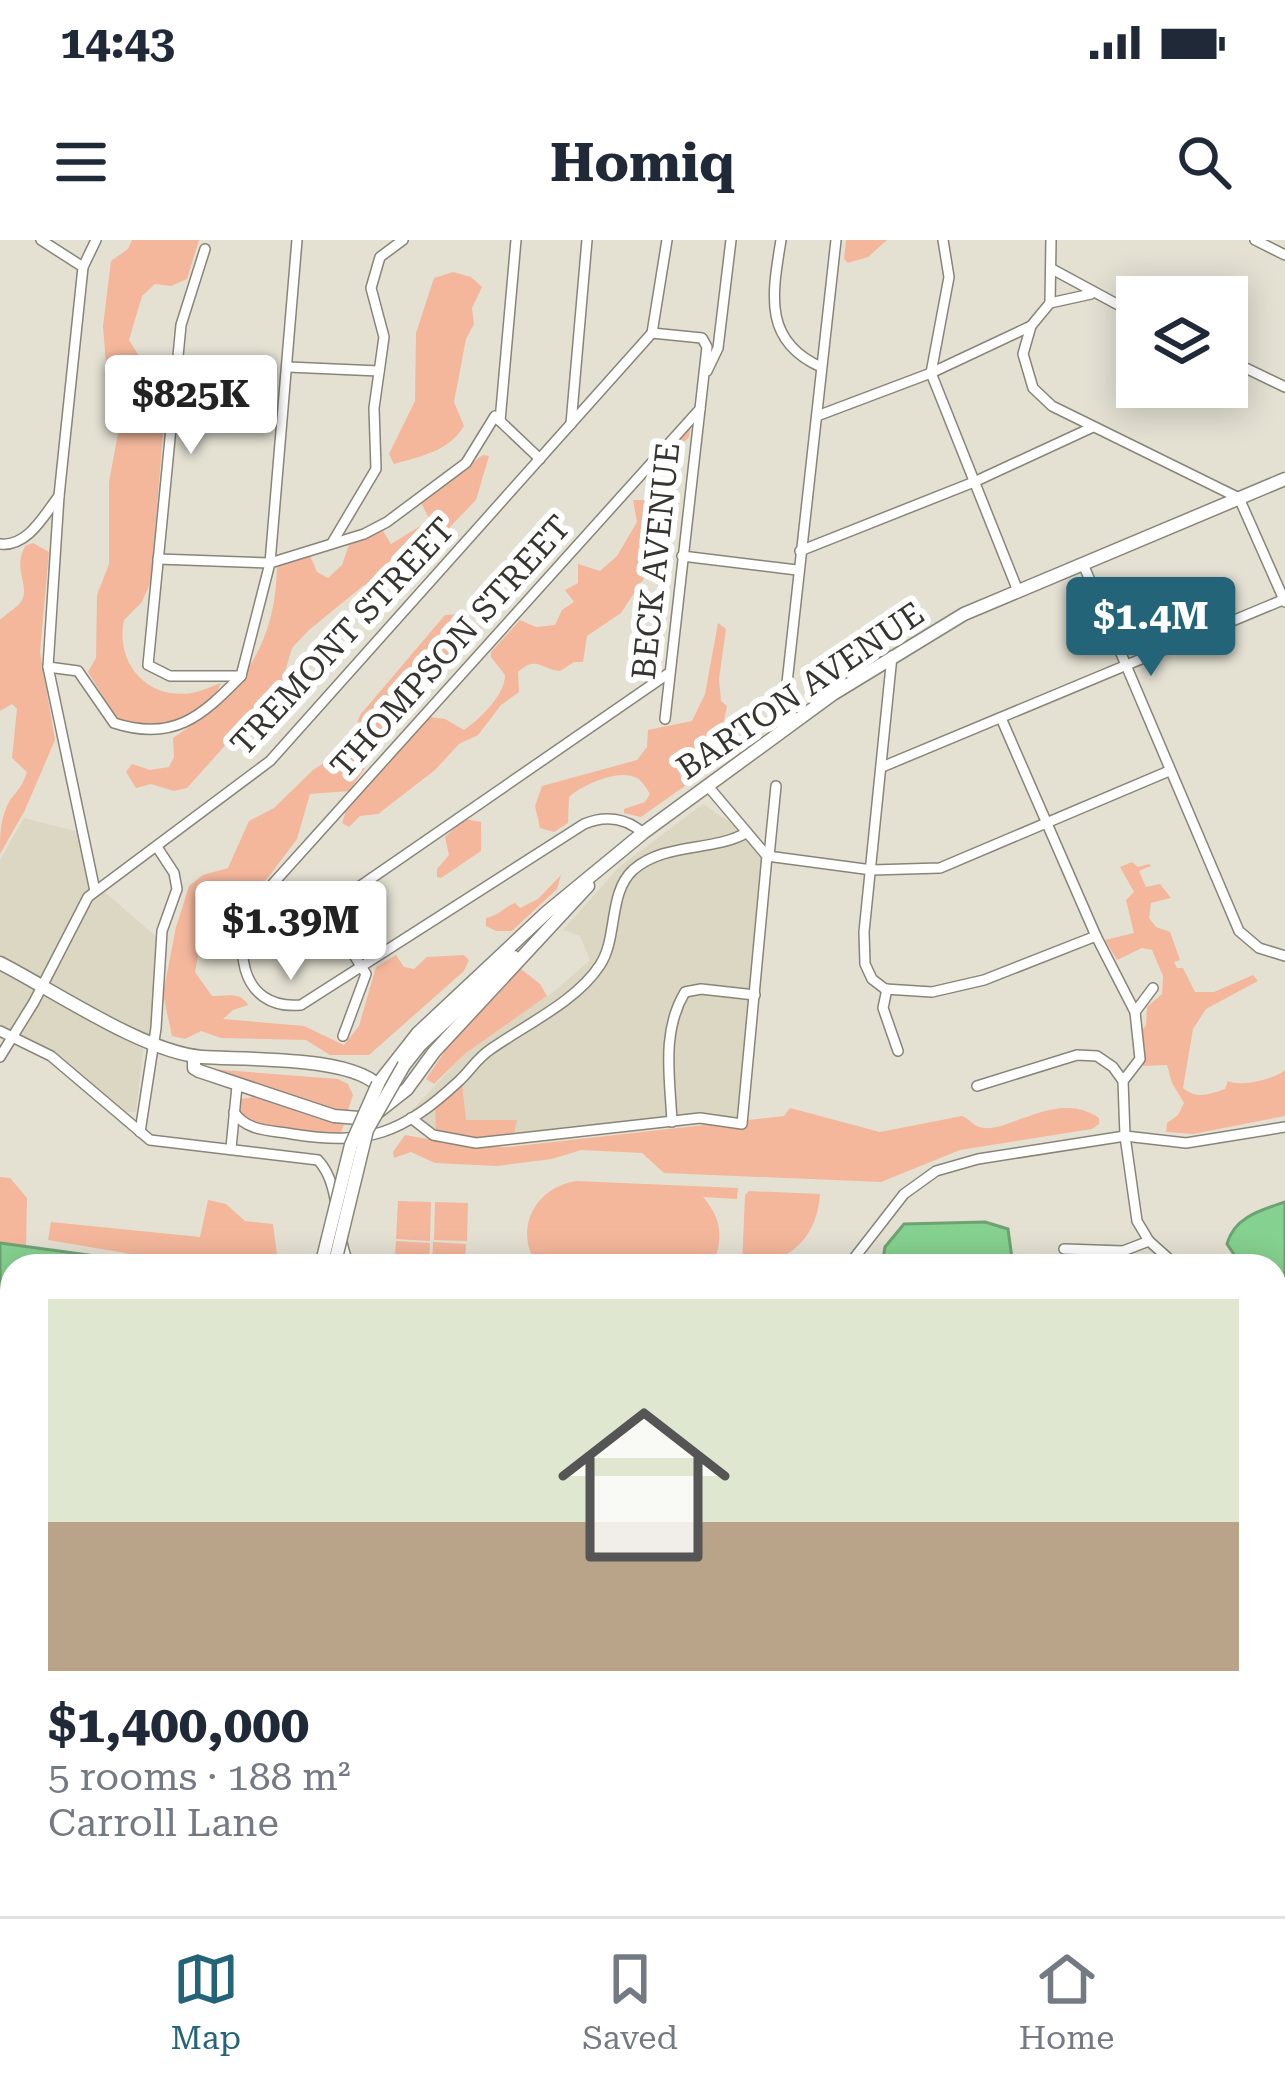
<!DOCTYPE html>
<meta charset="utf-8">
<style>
body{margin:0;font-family:"Roboto Serif",serif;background:#f6f6f7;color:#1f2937;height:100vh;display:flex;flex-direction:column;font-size:45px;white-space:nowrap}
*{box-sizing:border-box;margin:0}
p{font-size:39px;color:#747a83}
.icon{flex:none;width:66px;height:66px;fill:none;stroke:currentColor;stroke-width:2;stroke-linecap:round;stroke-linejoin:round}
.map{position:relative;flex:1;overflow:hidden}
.side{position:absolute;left:0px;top:1014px;width:1287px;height:663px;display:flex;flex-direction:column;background:#fff;border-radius:36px 36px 0 0;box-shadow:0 6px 30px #0003}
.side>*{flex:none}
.buttons{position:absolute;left:1116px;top:36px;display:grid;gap:24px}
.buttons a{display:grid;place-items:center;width:132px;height:132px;border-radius:0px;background:#fff;box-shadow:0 6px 30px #0003;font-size:60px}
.price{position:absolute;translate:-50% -102px;padding:0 27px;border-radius:12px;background:#fff;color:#222;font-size:39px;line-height:78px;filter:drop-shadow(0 3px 6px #0008)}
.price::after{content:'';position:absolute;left:50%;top:72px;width:36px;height:27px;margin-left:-18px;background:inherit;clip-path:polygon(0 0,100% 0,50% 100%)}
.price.selected{background:#246479;color:#fff}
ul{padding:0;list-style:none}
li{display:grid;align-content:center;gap:24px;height:636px;padding:0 48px}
li span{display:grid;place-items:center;height:372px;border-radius:0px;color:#555}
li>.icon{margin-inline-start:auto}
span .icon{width:216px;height:216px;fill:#fffc;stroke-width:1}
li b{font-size:51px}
.status{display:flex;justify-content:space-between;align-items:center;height:84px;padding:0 60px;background:#fff;direction:ltr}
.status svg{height:33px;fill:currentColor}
header{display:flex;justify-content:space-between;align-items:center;height:156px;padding:0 48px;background:#fff;font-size:54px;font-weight:700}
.menu{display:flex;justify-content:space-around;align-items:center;height:168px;border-top:3px solid #e0e1e3;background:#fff;font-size:33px;color:#747a83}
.menu a{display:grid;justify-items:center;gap:6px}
.menu .selected{color:#246479}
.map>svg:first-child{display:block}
</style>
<div class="status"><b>14:43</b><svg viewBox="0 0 49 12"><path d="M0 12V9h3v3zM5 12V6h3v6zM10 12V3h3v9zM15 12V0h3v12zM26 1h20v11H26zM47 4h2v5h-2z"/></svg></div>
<header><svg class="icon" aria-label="menu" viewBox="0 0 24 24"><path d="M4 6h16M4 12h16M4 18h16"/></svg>Homiq<svg class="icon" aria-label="search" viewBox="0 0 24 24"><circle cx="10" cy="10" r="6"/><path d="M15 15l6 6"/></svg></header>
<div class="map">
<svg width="1285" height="1676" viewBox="0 0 1285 1676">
<rect width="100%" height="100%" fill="#e4e1d3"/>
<!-- built -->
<g fill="#dcd7c2">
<path d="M703,564l43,29 21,23 -25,268 -42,-6 -224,25 -28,-4 -37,-21 -2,-5 57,-60 90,-63 34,-30 -10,-24 -17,-6 56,-63z"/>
<path d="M24,578l59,15 11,57 6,-2 60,52 -6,103 -10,-4 -8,73h-12l-69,-59 -55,-27v-166z"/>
</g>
<!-- green -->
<g fill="#f4b79c">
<path d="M132,0h67l-12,39 -16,7 -16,-2 -13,12 -13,44 10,16 -10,36 2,16 7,7 26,7 -13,159 -9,21 -18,18c-9,42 22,80 68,73 10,-2 20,-7 29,-10 -17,41 -67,47 -104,37l-29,-48 8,-14 1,-63 12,-31v-82l15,-81 -17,-23 -4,-52 8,-65 17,-12z"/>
<path d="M846,0h41l-19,17 -20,6 -4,-4z"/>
<path d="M453,32l18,5 11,10 -10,21 2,16 -8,15 -12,63 10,24c-16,26 -43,30 -70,38l-5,-10 26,-53 1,-68 18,-55z"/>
<path d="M691,182l-2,15 -26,25 3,13 -3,22 7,12 -19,5 -8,35 12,9 -1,5 -33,50 -34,23 -4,26h-9l-14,9c-19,-2 -24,-16 -42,1l1,20 -18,13 -23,30 -19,9 -24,26 -57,44 -18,2 -11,11 -7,-4 5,-15 83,-91 15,2 19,11c17,-12 41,-35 41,-55l-14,-18v-5l29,-32 16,7 19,-2 7,-15 12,-8 -9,-12 13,-7v-19l22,7 17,-15 20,-34 -4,-22h22l3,-10 -7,-14 2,-10z"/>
<path d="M483,215l6,1 -13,44 -53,55 -25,16 -35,15 -54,44 -17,18 -10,34 -95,106 -13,3 -23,-7 -15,4 -10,-16 6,-8 18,6 19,-3 5,-10 -1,-19c66,-45 103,-89 104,-173l33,-10 7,17 11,6 14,-13 7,-20 34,-14 8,13 39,-24 -10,-19z"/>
<path d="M33,303l16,9 -9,100 15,88 -30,70 -25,44c0,-20 0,-36 10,-54 8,-10 13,-15 17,-28l-15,-14 5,-49 -5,-5 -12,7v-91c6,-7 20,-13 23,-22 5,-16 -10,-29 2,-52z"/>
<path d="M459,374l23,14c-7,16 -55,62 -70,78 -24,26 -43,57 -63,85l-39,3 -13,45 -27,36 -41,47 -28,18 -6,32 17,24c13,0 29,-5 36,9l-15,5 -10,9 81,7 40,19 15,-19 17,-59 20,-12 8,12 10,2 13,-12 37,-2 5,5 -5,11 -95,84h-39l-24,-15 -85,-2 -20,-7 -16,8 -13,-3 -9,-42 13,-67 13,-41 14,-11 25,-7 21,-47 25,-13 39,-38 36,-23 11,-32 85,-100z"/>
<path d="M718,383l8,6 -7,50 2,22 6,5 -6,29 5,16 -3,8 -82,58 -17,-4v-4l21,-7 5,-8c-3,-5 -8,-13 -13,-16 -18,-10 -55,7 -68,19l-1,26 -14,9 -14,-4 -5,-22 7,-20 95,-26 10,-13 1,-17 44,-9 13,-27z"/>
<path d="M465,579l16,3v29l-40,27 -4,-1v-8l12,-14 -4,-18z"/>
<path d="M1132,622l6,5 11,-3 2,2 -12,5 7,16 14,-3 11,14 -20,5 -2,15 7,9 14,5 10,28 -6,2 3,6h6l12,24h19l39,-17 5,6 -52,28 -13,20 -10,59c15,12 26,6 42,1l3,-8c13,6 45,-1 57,-11v46l-92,18 -27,-2 1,-9 11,-8 6,-12 -12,-20 -5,-18 -24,1 -1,-36 4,-5 1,-18 15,-13 1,-18 -11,-26 -10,-2 -25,12 -12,-20 29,-7 -8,-33 8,-8 -14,-25z"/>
<path d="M561,635l-4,14 -45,42h-16l-10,-5v-8c13,-2 18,-11 29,-15l5,5 18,-9z"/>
<path d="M521,729l19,15 7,12 -81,57 -32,31 -8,-5 25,-37z"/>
<path d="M210,829l128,10 10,5 5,11 -6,18 -14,-1z"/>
<path d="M462,842l4,38h51l-3,13 -41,5 -37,-6 -1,-25z"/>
<path d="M254,857l65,22 26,3 -6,15 -91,-14 -9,-7 2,-17z"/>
<path d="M790,868l90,24 82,-16c6,2 9,7 15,10 26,13 78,-39 122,-8v6l-7,5 -132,21 -79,32 -217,-9 -22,-20 -61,-3 -29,9 -55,7 -62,-3 -24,-11 -17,6 -1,-6 12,-17 69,12h34l276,-31z"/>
<path d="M0,937l10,1 17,20 -1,49 -26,-4z"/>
<path d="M576,941l162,7 -1,11 -34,-2c19,22 21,42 9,69h-174c-25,-36 -4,-78 38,-85z"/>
<path d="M749,951l71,3c-3,46 -33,71 -78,72l3,-71z"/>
<path d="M208,960l18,4 19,17 28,3 4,31 21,3 3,8h-99l-154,-26 3,-18 149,15z"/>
<path d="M398,961l33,1 -1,39 -34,-2z"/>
<path d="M435,962l33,1 -1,38 -33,-1z"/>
<path d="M396,1001l34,2 -1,23h-35z"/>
<path d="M433,1002l33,2 -1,22h-33z"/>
</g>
<!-- water -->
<g fill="#85d18f" stroke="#6da272" stroke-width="3">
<path d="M1285,962v81l-10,4v-21h-33l-15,-22c7,-27 34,-34 58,-42z"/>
<path d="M985,982l23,7 5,37h-131l3,-19 19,-23z"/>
<path d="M0,1003l169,23h-157v244l-12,2z"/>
<path d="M1275,1260l10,2v414h-1055l-16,-11h1061z"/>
<path d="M0,1287l12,8v235l-12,-11z"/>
</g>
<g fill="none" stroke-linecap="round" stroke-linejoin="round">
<!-- minor casing -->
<g stroke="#888578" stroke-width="12">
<g id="minor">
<path d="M41,0l42,27"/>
<path d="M781,0c-9,55 -18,101 40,127"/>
<path d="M943,0l6,37 -18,96 87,218"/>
<path d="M1051,0l-1,63 -19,23 -8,28 10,34 19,18 187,92 46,104"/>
<path d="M1255,0l30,15"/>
<path d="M205,9l-24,76 -33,340 22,11h71"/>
<path d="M1052,29l85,46"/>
<path d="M1050,63l41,-9"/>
<path d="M652,93l50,5 5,9 -42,372"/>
<path d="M1227,119l58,28"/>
<path d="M288,127l91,4"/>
<path d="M707,131l11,-23 13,-108"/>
<path d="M817,176l114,-43 100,-47"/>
<path d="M500,181l16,-181"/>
<path d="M500,181l40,38"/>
<path d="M571,184l16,-184"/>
<path d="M332,303l44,-74 -2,-61 10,-71 -13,-49 9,-31 23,-17"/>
<path d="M0,304c28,3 44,-29 59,-48"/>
<path d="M800,311l174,-69 119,-55"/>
<path d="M682,316l115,14"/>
<path d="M158,319l112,4 94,-29 23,-12 79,-59 29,-47 5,5"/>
<path d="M1083,324l156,367 20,17 26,8"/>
<path d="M892,416l-28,276 1,32 7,15 13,10 47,3 52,-12 112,-44"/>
<path d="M48,427l30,4 36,52c59,19 87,-6 127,-47"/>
<path d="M241,436l29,-113 27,-323"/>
<path d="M1001,478l95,218 39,76 5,47 -17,22"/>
<path d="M782,488l54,-488"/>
<path d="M882,527l403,-168"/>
<path d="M643,593c-17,-15 -38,-18 -59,-9l-283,181c-63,6 -72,-65 -41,-107l440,-489"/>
<path d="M767,616l105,14 68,-2 229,-97"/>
<path d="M769,616l7,-70"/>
<path d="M95,651l-47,-224 11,-171 24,-229 13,-27"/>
<path d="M326,671l40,63 -23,62"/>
<path d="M248,683l60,-1 361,-249"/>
<path d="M887,749l-4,19 15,43"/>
<path d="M1135,772l18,-24"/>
<path d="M0,791l51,25 99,84 168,20c25,27 15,73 32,106"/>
<path d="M0,817l34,-55 54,-105 182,-136 382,-428 15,-93"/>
<path d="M977,846l100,-31 20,1 16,11 10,14 2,55 12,85 12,20 28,25"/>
<path d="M234,872c13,20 37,18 58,22 76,12 110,0 167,-53 12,-11 17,-22 32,-32 34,-24 86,-48 109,-84 18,-27 8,-72 33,-95 32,-28 79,-18 113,-37"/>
<path d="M411,878l22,17 43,8 224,-25 42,6 25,-268 -60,-71"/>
<path d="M672,882c-2,-44 -11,-90 13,-130l16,-3 54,6"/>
<path d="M140,892l16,-104 6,-97 15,-42 -3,-16 -17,-26"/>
<path d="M231,908l6,-62"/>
<path d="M1064,1009l59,2 26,-10"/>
<path d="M848,1026l56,-72 32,-23 42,-12 147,-23 61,7 99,-16"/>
<path d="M1275,1104l10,-6"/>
<path d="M1275,1114l10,33"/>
<path d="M1275,1191l10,-8"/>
<path d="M0,1598h12"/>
<path d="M78,1665l1,11"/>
</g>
</g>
<!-- major casing -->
<g stroke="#888578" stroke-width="15">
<g id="major">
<path d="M0,723c55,28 143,89 202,94 41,3 156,-2 180,33"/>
<path d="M194,816v12l5,3 135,45 25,2 20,-7 28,-22 27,-37 154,-166"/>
<path d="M404,825l16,-20 94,-88"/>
<path d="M378,844l40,-51 129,-121 96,-79 190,-139 131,-80 321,-135"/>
<path d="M168,1676l5,-11"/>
<path d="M179,1676l4,-11"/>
</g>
</g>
<!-- minor -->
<use href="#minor" stroke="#fff" stroke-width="9"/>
<!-- major -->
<use href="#major" stroke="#fff" stroke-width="12"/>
<!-- major-bridge casing -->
<g stroke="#888578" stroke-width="15" stroke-linecap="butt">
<g id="major-bridge">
<path d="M321,1026l30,-121 27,-61"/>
<path d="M334,1026l33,-136 37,-65"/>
</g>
</g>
<!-- major-bridge -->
<use href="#major-bridge" stroke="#fff" stroke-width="12"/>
</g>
<g text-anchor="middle" stroke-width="12" stroke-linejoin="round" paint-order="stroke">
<!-- street labels -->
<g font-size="33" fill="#36352f" stroke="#fff">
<text transform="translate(655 321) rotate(-84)" y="12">BECK AVENUE</text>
<text transform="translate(342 396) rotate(-47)" y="12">TREMONT STREET</text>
<text transform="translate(450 406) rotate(-48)" y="12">THOMPSON STREET</text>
<text transform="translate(800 450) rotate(-34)" y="12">BARTON AVENUE</text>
</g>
</g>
</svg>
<div class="buttons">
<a><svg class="icon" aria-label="layers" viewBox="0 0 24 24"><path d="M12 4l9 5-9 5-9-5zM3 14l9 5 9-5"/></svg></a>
</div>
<b class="price" style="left:191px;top:217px">$825K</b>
<b class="price selected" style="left:1151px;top:439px">$1.4M</b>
<b class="price" style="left:291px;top:743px">$1.39M</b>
<section class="side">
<ul>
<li><span style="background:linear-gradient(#dfe7d0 60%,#b9a48a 0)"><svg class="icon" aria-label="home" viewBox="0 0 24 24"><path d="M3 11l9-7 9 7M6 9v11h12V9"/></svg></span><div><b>$1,400,000</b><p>5 rooms · 188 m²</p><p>Carroll Lane</p></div></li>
</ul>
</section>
</div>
<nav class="menu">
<a class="selected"><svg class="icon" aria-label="map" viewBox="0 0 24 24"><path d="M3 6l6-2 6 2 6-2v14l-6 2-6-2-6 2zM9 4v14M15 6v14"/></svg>Map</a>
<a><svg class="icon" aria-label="saved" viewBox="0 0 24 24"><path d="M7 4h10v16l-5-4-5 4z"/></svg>Saved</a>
<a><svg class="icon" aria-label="home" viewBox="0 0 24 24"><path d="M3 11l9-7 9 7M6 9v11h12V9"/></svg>Home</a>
</nav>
